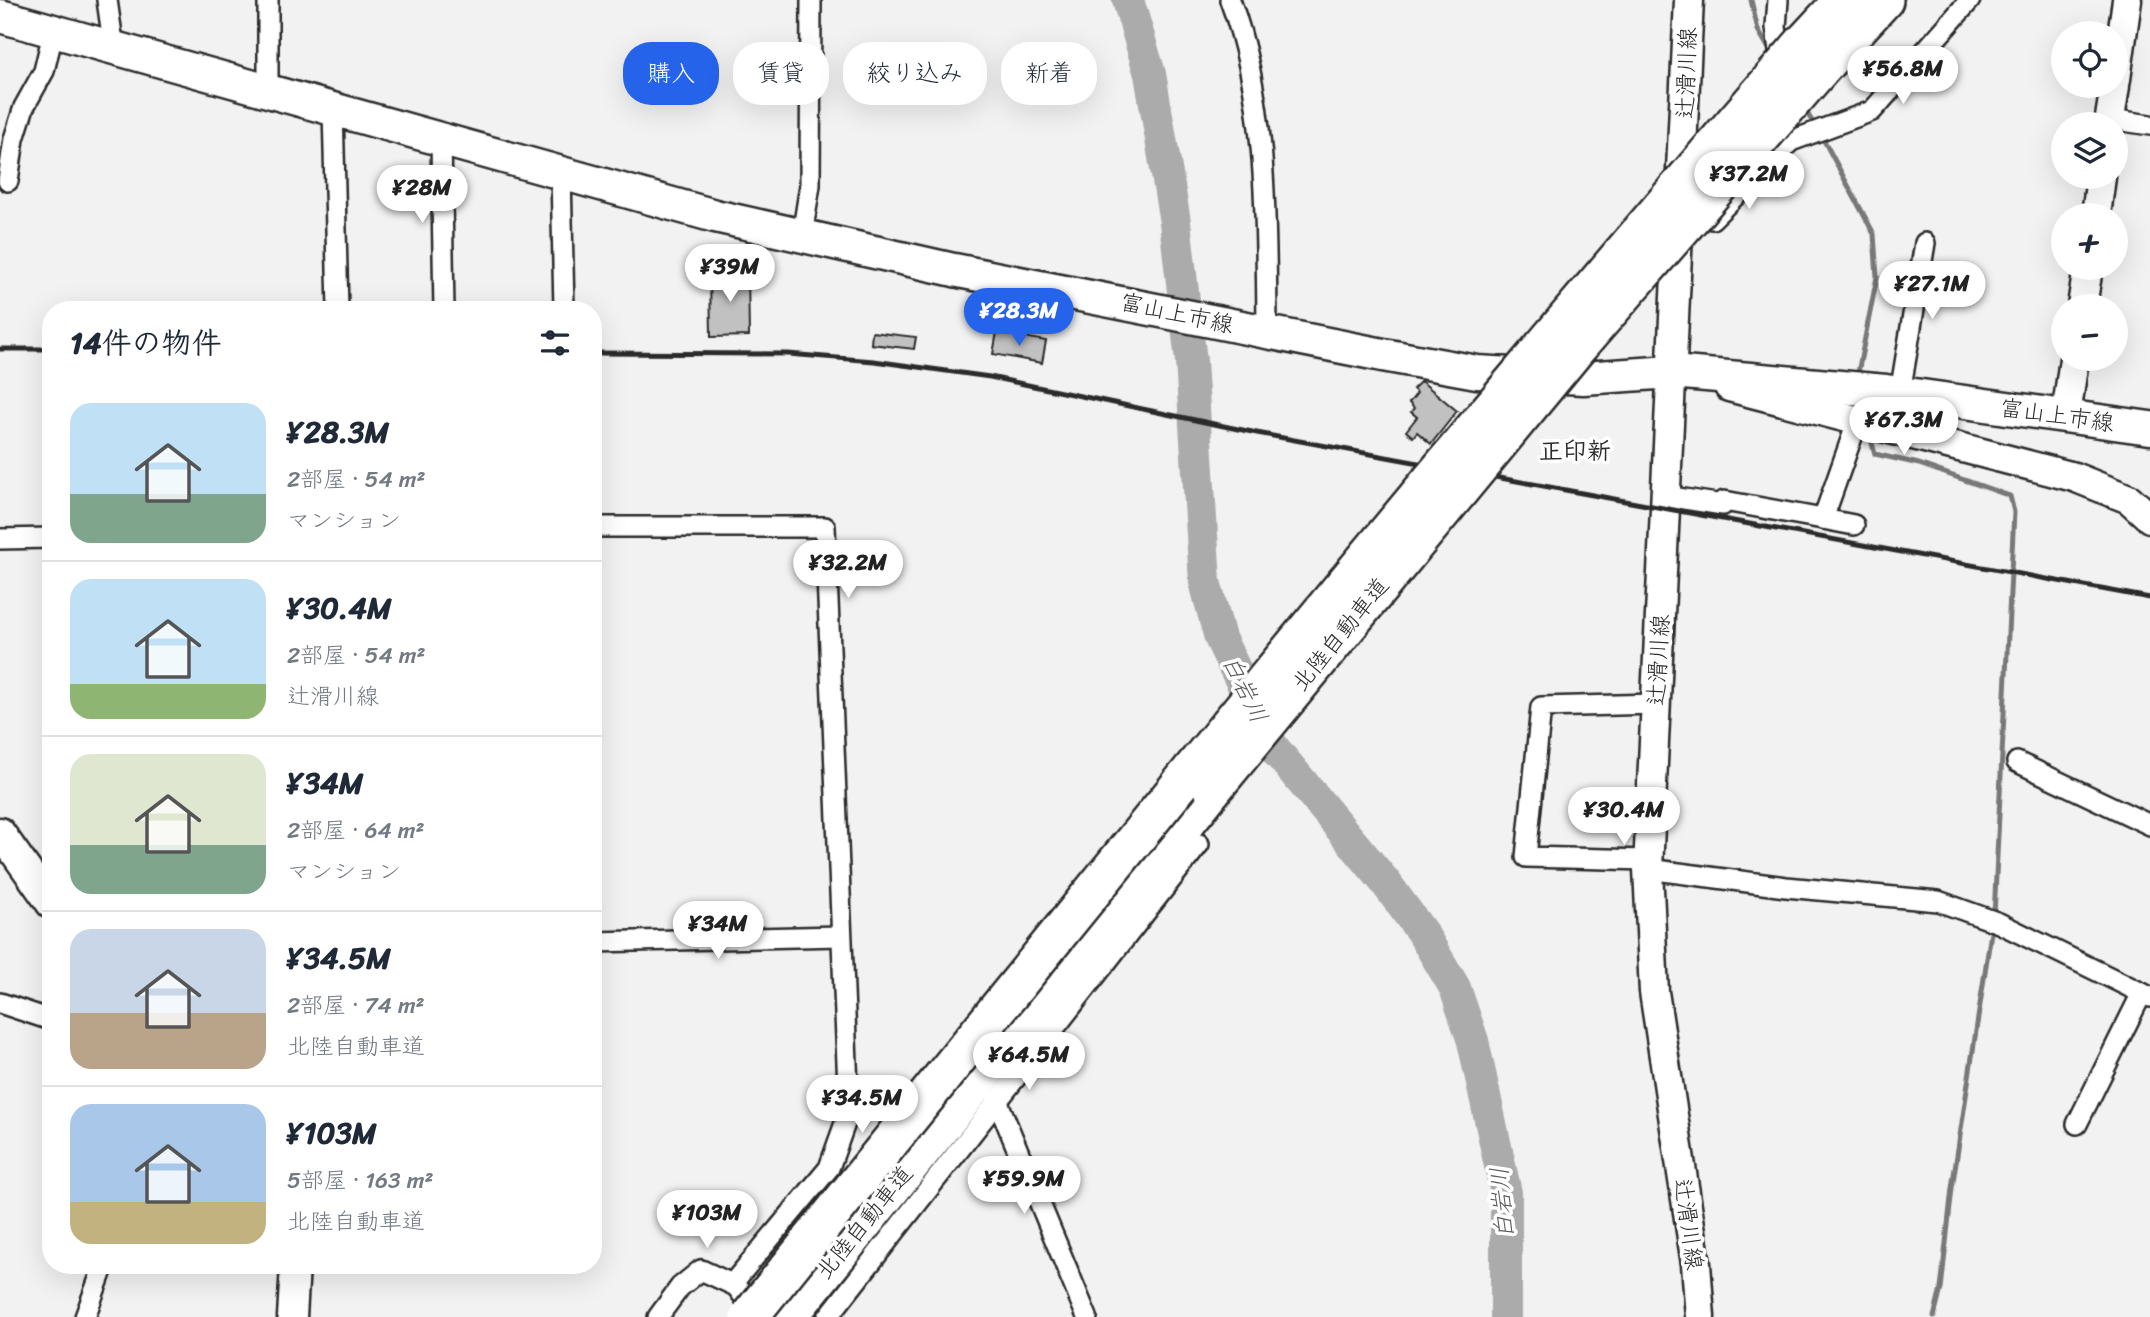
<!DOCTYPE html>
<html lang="ja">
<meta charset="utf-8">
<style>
body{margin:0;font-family:Sriracha,"Klee One",sans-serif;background:#f6f6f7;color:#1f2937;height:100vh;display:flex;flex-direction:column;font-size:26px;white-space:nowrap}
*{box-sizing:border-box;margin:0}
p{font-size:23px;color:#747a83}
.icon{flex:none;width:38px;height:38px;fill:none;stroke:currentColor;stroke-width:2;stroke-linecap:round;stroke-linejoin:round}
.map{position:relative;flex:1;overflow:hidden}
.panel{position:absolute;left:42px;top:301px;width:560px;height:973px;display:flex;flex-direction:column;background:#fff;border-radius:28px;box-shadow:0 7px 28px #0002}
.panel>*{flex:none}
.guide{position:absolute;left:623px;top:42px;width:665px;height:63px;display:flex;gap:14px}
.buttons{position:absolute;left:2051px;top:21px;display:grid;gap:14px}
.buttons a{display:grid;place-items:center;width:77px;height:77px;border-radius:50%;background:#fff;box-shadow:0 7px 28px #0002;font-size:35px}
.price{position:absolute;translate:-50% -60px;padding:0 16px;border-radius:24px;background:#fff;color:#222;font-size:23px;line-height:46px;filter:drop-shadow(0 2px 4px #0008)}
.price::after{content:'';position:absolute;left:50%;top:42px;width:21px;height:16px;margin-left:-10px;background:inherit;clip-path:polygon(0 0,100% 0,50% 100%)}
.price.current{background:#2563eb;color:#fff}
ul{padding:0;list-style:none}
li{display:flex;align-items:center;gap:21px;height:175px;padding:0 28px}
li+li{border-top:2px solid #e0e1e3}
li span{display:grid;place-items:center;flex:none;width:196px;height:140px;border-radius:21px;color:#555}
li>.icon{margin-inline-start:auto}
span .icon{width:84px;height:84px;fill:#fffc;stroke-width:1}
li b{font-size:30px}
h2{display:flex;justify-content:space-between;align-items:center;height:84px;padding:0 28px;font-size:30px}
.chip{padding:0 24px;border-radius:28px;background:#fff;box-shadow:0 7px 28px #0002;font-size:24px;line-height:63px}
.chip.current{background:#2563eb;color:#fff}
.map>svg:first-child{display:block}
</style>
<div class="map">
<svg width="2150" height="1317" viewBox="0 0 2150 1317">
<rect width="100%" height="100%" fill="#f2f2f2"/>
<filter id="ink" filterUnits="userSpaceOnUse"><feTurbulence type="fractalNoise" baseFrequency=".0143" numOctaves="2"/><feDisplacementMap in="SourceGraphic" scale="14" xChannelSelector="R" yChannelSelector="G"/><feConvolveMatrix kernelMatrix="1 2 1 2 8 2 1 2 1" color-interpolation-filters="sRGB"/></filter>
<g filter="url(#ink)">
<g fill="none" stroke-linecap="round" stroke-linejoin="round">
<!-- stream -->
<g stroke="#787878" stroke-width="5">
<path d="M1751,0l7,30 14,24"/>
<path d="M1804,108l11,18"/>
<path d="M1821,135l53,99 3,43 -20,101"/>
<path d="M1869,432l6,22 44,10 91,32 4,16 -20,404"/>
<path d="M1934,1317l7,-28 11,-101 40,-262"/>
</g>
<!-- river -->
<path stroke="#ababab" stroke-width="32" d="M1128,0l22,74 25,148 16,139 14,221 15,56 53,109 113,136 37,51 32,54 18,53 33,152v124"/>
</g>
<!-- building -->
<g fill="#c1c1c1" stroke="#2b2b2b" stroke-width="2">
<path d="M748,271l1,65 -38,1 -1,-65z"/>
<path d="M872,332l44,5 -2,12 -43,-5z"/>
<path d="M997,332l49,9 -4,22 -49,-9z"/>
<path d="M1421,381l36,30 -26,33 -14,-12 -4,5 -7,-6 11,-14 -6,-5 3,-4 -5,-5 8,-10 -4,-4z"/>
</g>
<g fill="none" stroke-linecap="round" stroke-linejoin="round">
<!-- street casing -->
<g stroke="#2b2b2b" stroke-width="24">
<g id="street">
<path d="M107,0l5,35 -2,10"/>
<path d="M1230,0c38,100 36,225 37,332"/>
<path d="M1778,0l-2,27 5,40"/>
<path d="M268,90v-90"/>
<path d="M333,109l5,201"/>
<path d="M2110,119l40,6"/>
<path d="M441,140l3,170"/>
<path d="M561,173l3,137"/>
<path d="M8,181l6,-42 10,-32 20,-36 10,-42"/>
<path d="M1712,219l79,-78 81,-30 98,-111"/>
<path d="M802,236l8,-51 1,-185"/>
<path d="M1900,393l25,-150"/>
<path d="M1678,498l45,7 1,-4 99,18"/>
<path d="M1854,525l-31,-6 35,-99"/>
<path d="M593,527h232l24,585 -20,56 -97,116"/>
<path d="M0,539l51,-1"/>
<path d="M2017,762l133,63"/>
<path d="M1648,860l-122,-3 15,-150 115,-3"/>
<path d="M1648,869l138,18 152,14 61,22 151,74"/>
<path d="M593,942l248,-6"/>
<path d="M0,1003l51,17"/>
<path d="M997,1100l90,217"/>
<path d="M2077,1124l65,-131"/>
<path d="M85,1317l19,-52"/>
<path d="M658,1317l22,-30 21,-17 35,16 22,30"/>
<path d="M828,1317l371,-473"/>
</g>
</g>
<!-- secondary casing -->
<g stroke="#2b2b2b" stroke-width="33">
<g id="secondary">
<path d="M1689,0l-41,869 6,123 42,272 4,53"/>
<path d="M2116,79l11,-79"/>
<path d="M2109,124l6,-38"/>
<path d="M2096,215l5,-38"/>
<path d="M2082,306l6,-38"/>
<path d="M1729,387l345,90 55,22 21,19"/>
<path d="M2066,416l8,-57"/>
<path d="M0,832l51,72"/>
<path d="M292,1317l3,-52"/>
</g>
</g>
<!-- primary casing -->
<g stroke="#2b2b2b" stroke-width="37">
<path id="primary" d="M0,16l715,200 239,54 429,85 94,17 106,6 89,-6 214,19 264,37"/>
</g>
<!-- highway casing -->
<g stroke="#2b2b2b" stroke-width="42">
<g id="highway">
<path d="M1804,42l39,-42"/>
<path d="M1825,64l59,-64"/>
<path d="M788,1317l425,-528"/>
</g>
</g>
<!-- street -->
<use href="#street" stroke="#fff" stroke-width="19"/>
<!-- secondary -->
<use href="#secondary" stroke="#fff" stroke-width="28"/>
<!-- primary -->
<use href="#primary" stroke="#fff" stroke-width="32"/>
<!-- highway -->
<use href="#highway" stroke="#fff" stroke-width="37"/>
<!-- rail -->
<g stroke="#2b2b2b" stroke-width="5">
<path d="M0,349h51"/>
<path d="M593,353l195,1 86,7 116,16 267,56 893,165"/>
</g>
<!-- highway-bridge casing -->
<g stroke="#2b2b2b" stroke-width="42" stroke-linecap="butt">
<g id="highway-bridge">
<path d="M1213,789l366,-443 246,-282"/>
<path d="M749,1317c346,-430 692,-859 1055,-1275"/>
</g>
</g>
<!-- highway-bridge -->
<use href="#highway-bridge" stroke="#fff" stroke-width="37"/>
</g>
</g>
<g text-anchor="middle" stroke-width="7" stroke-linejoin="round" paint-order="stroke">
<!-- street labels -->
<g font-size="23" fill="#2b2b2b" stroke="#fff">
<text transform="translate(1686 73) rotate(-88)" y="8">辻滑川線</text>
<text transform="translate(1177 313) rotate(12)" y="8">富山上市線</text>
<text transform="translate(2057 415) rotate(8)" y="8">富山上市線</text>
<text transform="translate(1340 634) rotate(-51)" y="8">北陸自動車道</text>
<text transform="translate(1658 660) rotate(-87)" y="8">辻滑川線</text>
<text transform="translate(864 1222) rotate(-51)" y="8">北陸自動車道</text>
<text transform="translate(1689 1224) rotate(82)" y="8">辻滑川線</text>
</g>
<!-- neighbourhood labels -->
<g font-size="24" font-weight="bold" fill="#2b2b2b" stroke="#fff">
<text x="1575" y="459">正印新</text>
</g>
<!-- water labels -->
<g font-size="24" font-style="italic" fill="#585858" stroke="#fff">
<text transform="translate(1245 689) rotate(64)" y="8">白岩川</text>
<text transform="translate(1502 1203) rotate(-95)" y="8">白岩川</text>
</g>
</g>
</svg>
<div class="buttons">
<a><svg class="icon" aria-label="locate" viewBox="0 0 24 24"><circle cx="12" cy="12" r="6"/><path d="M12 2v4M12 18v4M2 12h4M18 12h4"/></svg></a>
<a><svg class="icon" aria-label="layers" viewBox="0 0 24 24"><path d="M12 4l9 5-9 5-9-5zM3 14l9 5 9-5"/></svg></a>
<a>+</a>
<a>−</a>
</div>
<b class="price" style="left:1903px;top:106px">¥56.8M</b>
<b class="price" style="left:1749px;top:211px">¥37.2M</b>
<b class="price" style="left:422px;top:225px">¥28M</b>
<b class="price" style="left:730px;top:304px">¥39M</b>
<b class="price" style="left:1932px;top:321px">¥27.1M</b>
<b class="price current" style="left:1019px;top:348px">¥28.3M</b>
<b class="price" style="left:1904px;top:457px">¥67.3M</b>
<b class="price" style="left:848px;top:600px">¥32.2M</b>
<b class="price" style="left:1624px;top:847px">¥30.4M</b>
<b class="price" style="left:718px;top:961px">¥34M</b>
<b class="price" style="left:1029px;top:1092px">¥64.5M</b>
<b class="price" style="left:862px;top:1135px">¥34.5M</b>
<b class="price" style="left:1024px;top:1216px">¥59.9M</b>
<b class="price" style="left:707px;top:1250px">¥103M</b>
<div class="guide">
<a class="chip current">購入</a>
<a class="chip">賃貸</a>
<a class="chip">絞り込み</a>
<a class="chip">新着</a>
</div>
<section class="panel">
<h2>14件の物件<svg class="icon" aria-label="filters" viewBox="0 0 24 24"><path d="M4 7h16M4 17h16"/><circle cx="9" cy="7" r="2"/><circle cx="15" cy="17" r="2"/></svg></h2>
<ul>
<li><span style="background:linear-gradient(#bfe0f5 65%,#7fa58c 0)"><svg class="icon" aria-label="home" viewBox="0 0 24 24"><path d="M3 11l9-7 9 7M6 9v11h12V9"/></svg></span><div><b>¥28.3M</b><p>2部屋 · 54 m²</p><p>マンション</p></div></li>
<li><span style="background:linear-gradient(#bfe0f5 75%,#8fb573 0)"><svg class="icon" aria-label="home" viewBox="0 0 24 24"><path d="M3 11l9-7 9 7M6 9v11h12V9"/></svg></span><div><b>¥30.4M</b><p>2部屋 · 54 m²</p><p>辻滑川線</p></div></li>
<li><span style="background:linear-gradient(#dfe7d0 65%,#7fa58c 0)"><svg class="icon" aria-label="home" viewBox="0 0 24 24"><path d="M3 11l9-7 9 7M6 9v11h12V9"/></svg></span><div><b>¥34M</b><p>2部屋 · 64 m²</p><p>マンション</p></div></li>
<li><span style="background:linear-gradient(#c9d6e8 60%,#b9a48a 0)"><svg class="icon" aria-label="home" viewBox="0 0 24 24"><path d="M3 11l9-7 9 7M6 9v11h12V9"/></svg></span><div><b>¥34.5M</b><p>2部屋 · 74 m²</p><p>北陸自動車道</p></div></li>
<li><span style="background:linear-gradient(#a9c7e8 70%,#c2b280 0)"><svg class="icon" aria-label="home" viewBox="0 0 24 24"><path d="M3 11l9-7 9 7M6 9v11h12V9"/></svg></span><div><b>¥103M</b><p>5部屋 · 163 m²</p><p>北陸自動車道</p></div></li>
</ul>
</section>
</div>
